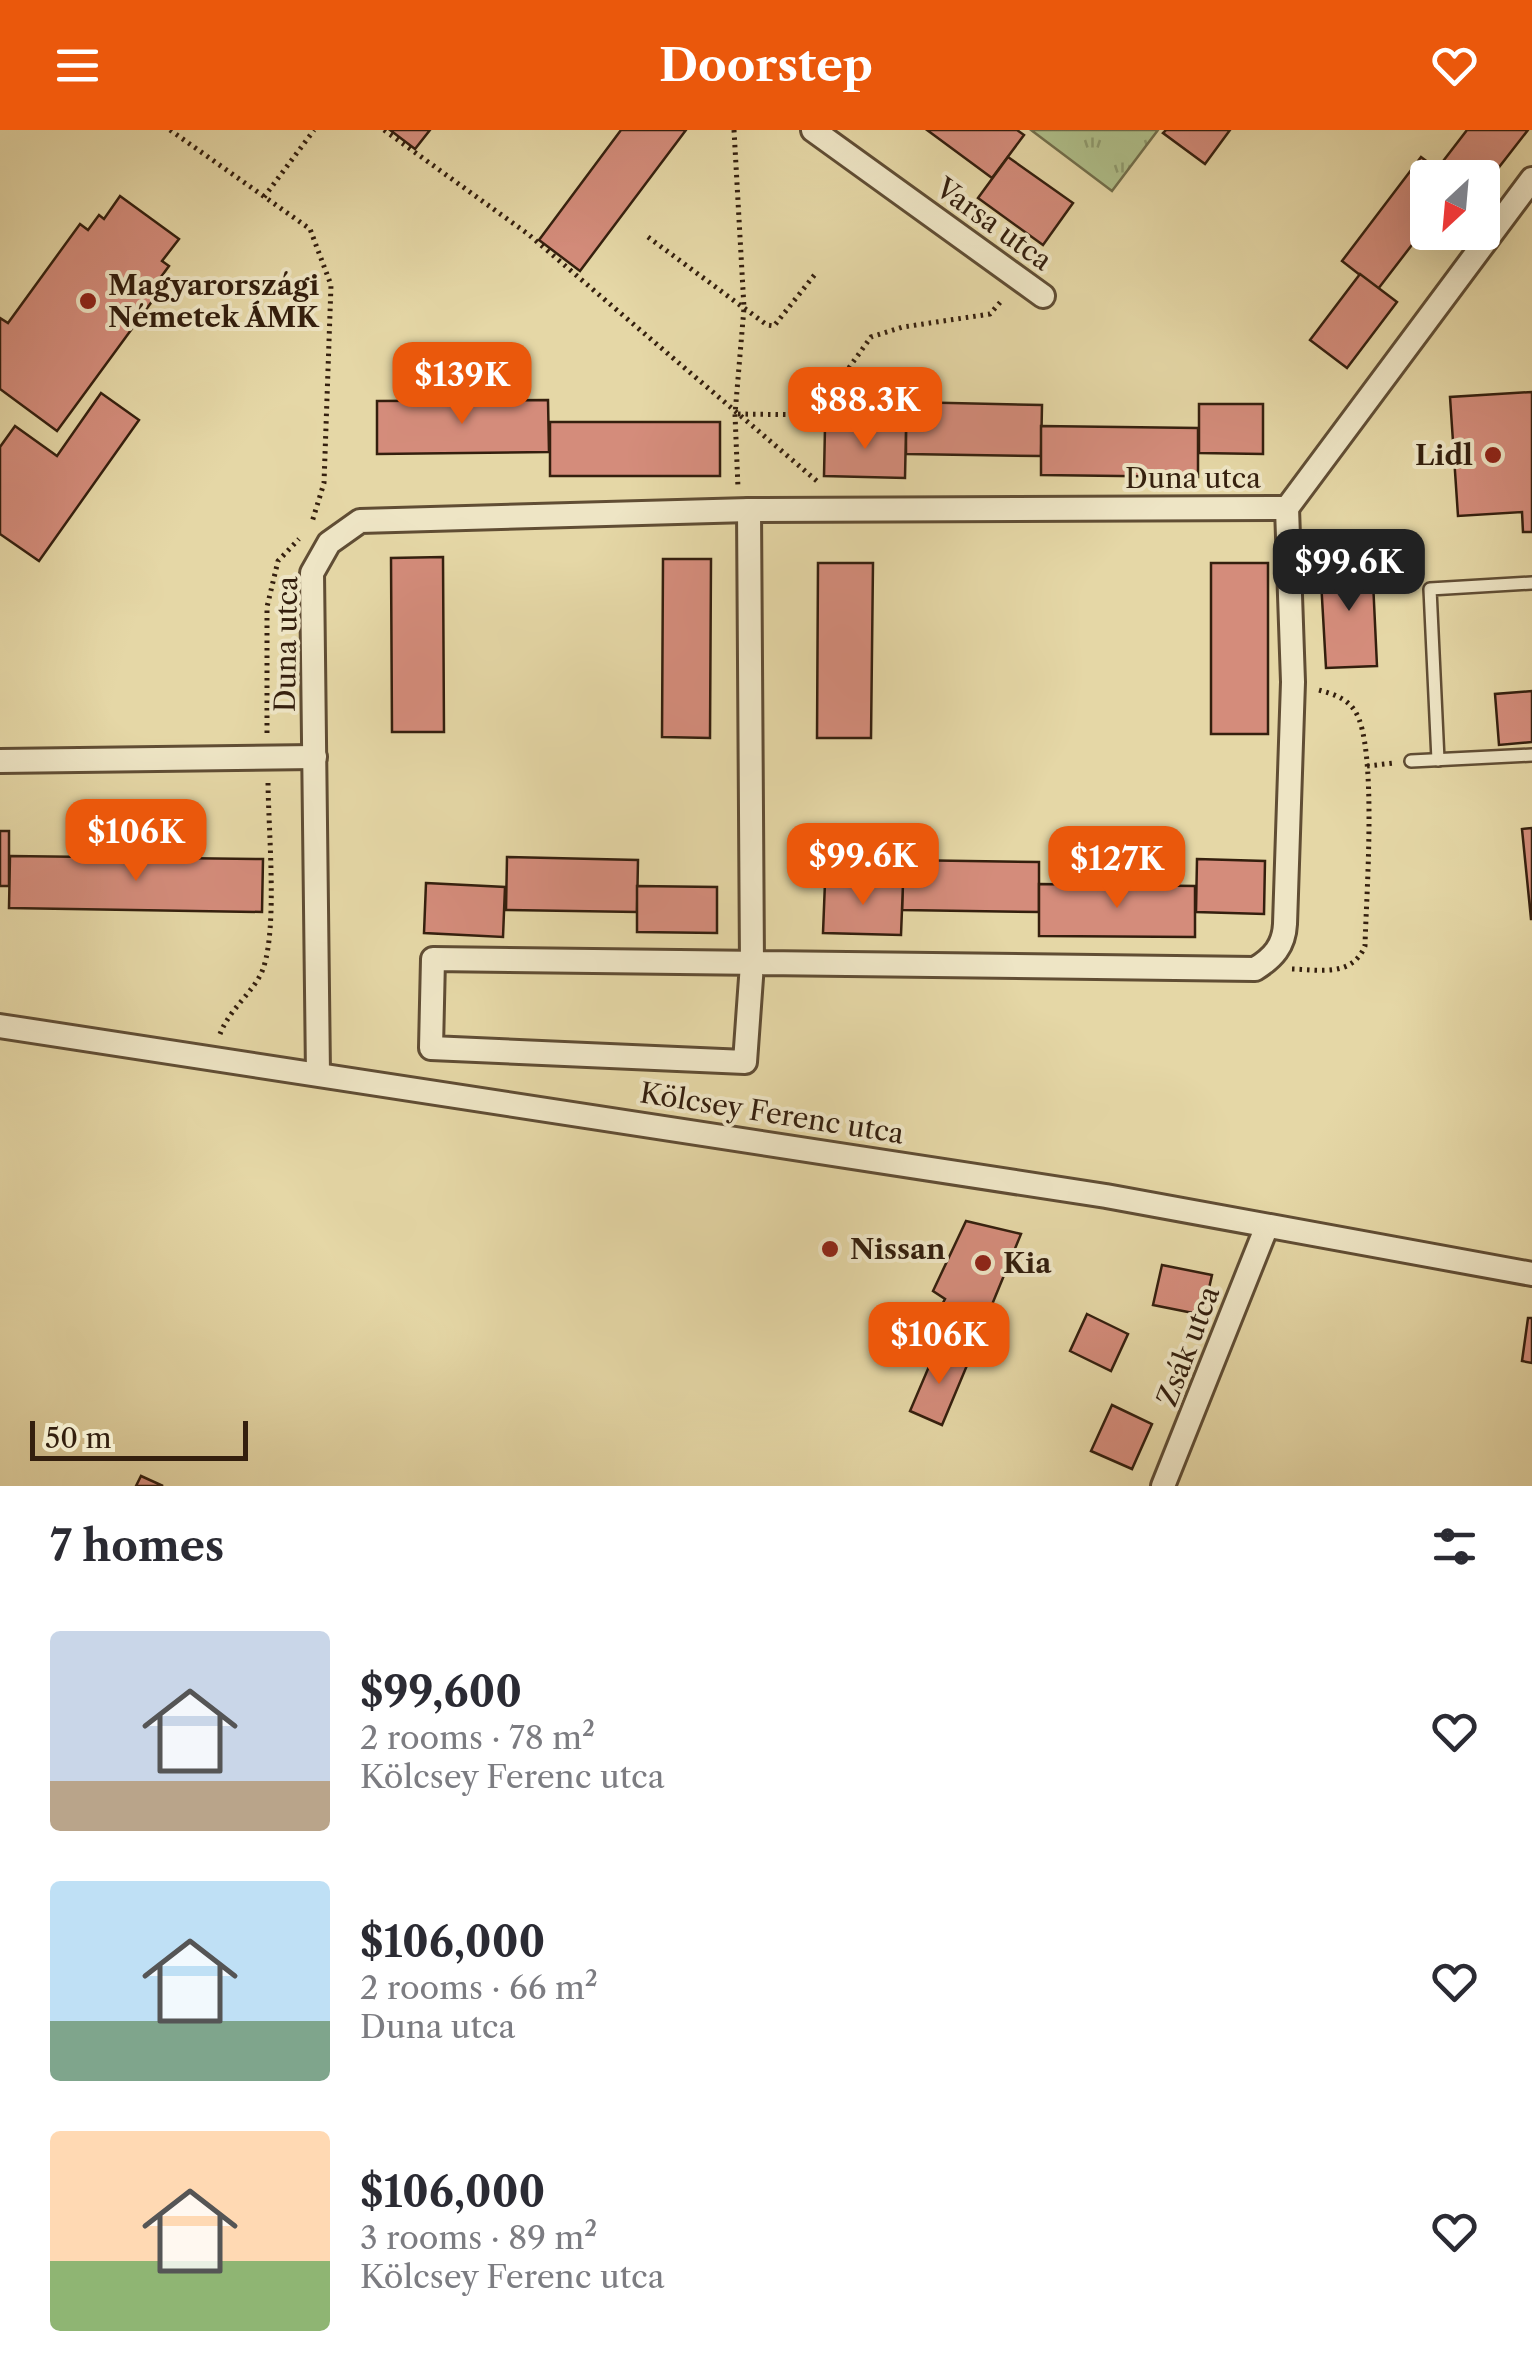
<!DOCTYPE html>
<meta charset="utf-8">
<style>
body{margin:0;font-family:"Libre Caslon Text",serif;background:#f2f2f3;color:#2b2b33;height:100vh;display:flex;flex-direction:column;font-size:38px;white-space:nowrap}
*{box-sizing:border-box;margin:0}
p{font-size:32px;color:#7c7c81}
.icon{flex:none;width:55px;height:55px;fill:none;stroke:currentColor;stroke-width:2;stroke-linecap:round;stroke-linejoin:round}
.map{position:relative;height:1356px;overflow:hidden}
.drawer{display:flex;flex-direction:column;background:#fff;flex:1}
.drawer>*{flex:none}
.needle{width:65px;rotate:206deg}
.controls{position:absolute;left:1410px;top:30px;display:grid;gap:20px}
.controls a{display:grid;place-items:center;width:90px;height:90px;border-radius:10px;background:#fff;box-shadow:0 10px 40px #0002;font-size:50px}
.scale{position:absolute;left:30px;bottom:25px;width:218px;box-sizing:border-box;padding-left:10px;border:5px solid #341f0e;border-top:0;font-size:28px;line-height:35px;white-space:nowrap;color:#341f0e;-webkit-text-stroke:8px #eee5c5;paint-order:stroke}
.price{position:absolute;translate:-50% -85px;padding:0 22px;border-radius:20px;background:#ea580c;color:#fff;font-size:32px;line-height:65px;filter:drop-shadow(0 2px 5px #0008)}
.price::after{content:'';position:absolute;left:50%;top:60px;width:30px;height:22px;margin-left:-15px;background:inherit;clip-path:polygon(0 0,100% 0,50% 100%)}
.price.current{background:#222;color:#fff}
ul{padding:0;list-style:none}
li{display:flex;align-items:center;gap:30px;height:250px;padding:0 50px}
li span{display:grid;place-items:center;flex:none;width:280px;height:200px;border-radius:10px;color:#555}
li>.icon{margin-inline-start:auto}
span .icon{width:120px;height:120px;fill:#fffc;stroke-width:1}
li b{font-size:42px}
h2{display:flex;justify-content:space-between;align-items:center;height:120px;padding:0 50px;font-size:42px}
header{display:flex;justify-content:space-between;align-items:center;height:130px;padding:0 50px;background:#ea580c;color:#fff;font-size:45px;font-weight:700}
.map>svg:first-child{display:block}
</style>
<header><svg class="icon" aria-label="menu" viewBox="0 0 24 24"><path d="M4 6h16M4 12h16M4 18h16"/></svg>Doorstep<svg class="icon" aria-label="heart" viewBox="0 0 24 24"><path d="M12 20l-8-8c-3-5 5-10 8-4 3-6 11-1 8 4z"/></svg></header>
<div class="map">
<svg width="1532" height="1356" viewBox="0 0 1532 1356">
<defs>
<pattern id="park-tufts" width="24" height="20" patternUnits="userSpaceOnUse" patternTransform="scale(2.5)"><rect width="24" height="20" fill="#afbf8a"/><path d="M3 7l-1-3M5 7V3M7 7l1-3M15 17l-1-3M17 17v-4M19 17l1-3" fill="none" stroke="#8f9b6f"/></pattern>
</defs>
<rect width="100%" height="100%" fill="#e5d7a6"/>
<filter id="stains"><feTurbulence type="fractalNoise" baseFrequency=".002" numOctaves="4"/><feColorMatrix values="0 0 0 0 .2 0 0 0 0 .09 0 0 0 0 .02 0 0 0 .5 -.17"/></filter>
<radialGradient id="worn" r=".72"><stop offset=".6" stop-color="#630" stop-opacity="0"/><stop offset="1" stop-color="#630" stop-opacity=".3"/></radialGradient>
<!-- park -->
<path fill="url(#park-tufts)" stroke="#726f4c" stroke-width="2.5" d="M1031,0h127l-46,61z"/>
<!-- building -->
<g fill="#d48c7b" stroke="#341f0e" stroke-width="2.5">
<path d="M390,0h40l-15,19z"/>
<path d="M621,0h65l-106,141 -41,-31z"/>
<path d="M927,0h90l7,5 -32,43z"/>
<path d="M1166,0h64l-25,34 -42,-31z"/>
<path d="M1467,0h61l-46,59v-11h-33l-12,-9z"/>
<path d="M1008,27l65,46 -30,42 -65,-47z"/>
<path d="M1421,27l28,21h-21v46l-50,65 -36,-28z"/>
<path d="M120,66l59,43 -17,22 7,5 -11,15 6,4 -107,146 -57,-42v-71l8,5 72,-99 8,6 11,-15 5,4z"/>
<path d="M1360,144l37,28 -50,66 -37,-28z"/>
<path d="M1532,262v140h-9l-1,-20 -64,4 -8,-119z"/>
<path d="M101,263l38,27 -100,141 -39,-27v-87l15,-21 42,30z"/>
<path d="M548,270l1,52 -172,2v-53z"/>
<path d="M906,272l136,3 -1,51 -135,-2z"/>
<path d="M1199,274h64v50l-64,-1z"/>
<rect x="550" y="292" width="170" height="54"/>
<path d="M1041,296l157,2v49l-157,-2z"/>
<path d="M825,297l81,2 -1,49 -81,-2z"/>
<path d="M443,427l1,175h-52l-1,-174z"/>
<path d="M663,429h48l-1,179 -48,-1z"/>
<path d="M1372,430l5,106 -51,2 -6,-105z"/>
<path d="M818,433h55l-2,175h-54z"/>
<rect x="1211" y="433" width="57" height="171"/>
<path d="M1532,561v51l-33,3 -4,-51z"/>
<path d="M1532,698v91h-1l-9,-90z"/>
<rect x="0" y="701" width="9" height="55"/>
<path d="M10,726l253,3 -1,53 -253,-4z"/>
<path d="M507,727l131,3 -1,52 -131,-2z"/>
<path d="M1197,729l68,2 -1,53 -68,-2z"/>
<path d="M903,730l136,2v50l-137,-2z"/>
<path d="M825,752l78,2 -2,51 -78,-2z"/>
<path d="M426,753l79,4 -2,50 -79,-4z"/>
<path d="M1039,754l156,2v51l-156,-1z"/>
<path d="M637,756l80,1v46l-80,-1z"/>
<path d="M966,1091l55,13 -53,129 -46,-21 23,-43 -12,-8z"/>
<path d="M1162,1135l50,10 -9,40 -50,-10z"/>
<path d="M1087,1184l41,20 -17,37 -41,-20z"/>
<path d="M1528,1188h4v45l-10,-2z"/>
<path d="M936,1220l32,13 -26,62 -32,-14z"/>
<path d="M1112,1275l40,19 -20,45 -41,-18z"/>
<path d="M141,1346l22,10h-27z"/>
</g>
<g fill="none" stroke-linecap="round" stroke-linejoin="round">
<!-- lane casing -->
<g stroke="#604d34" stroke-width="16">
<g id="lane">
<path d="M1438,630l-8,-171 102,-6"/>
<path d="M1411,631l121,-6"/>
</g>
</g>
<!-- street casing -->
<g stroke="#604d34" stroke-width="28">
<g id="street">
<path d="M813,0l230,166"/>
<path d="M1287,378l245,-329"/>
<path d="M749,380l3,454 -7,98 -314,-14 2,-89 822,10c18,-11 29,-23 30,-45l8,-242 -6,-174"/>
<path d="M0,631l315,-4"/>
<path d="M0,896l1106,170 426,78"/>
<path d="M318,944l-6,-501 17,-30 31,-22 389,-11 538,-2"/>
<path d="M1163,1356l104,-260"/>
</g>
</g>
<!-- path -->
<g stroke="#341f0e" stroke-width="5" stroke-dasharray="2.5 5" stroke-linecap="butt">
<path d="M170,0l140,99 21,56 -7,198 -12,39"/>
<path d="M384,0l144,104 290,248"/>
<path d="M734,0l10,178 -9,106 3,74"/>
<path d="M264,67l50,-67"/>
<path d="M648,107l119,88 7,1 42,-53"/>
<path d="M738,284l77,1 56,-78 32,-10 87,-13 13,-15"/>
<path d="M267,603v-126l11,-46 21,-22"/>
<path d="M1367,636l27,-3"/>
<path d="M1292,839c29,1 60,8 73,-23 1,-48 13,-200 -10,-235 -9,-14 -25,-18 -40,-22"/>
<path d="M220,904c10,-26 35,-43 43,-65 15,-42 5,-141 5,-190"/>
</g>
<!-- lane -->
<use href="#lane" stroke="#eee5c5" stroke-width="11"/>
<!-- street -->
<use href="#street" stroke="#eee5c5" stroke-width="22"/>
</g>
<!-- markers -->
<g fill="#8f2418" stroke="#eee5c5" stroke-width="4">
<circle cx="88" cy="171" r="10"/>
<circle cx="1493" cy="325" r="10"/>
<circle cx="830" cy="1119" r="10"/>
<circle cx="983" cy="1133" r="10"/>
</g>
<g text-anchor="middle" stroke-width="8" stroke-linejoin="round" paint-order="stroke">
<!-- street labels -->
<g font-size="28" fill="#341f0e" stroke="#eee5c5">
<text transform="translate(994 94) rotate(36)" y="10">Varsa utca</text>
<text x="1193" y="358">Duna utca</text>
<text transform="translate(286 514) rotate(-89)" y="10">Duna utca</text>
<text transform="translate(772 983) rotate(9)" y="10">Kölcsey Ferenc utca</text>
<text transform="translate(1188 1216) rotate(-69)" y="10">Zsák utca</text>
</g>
<!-- poi labels -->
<g font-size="28" font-weight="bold" fill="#341f0e" stroke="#eee5c5" text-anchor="start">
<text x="108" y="165">Magyarországi<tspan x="108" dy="32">Németek ÁMK</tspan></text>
<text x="1473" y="335" text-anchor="end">Lidl</text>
<text x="850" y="1129">Nissan</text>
<text x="1003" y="1143">Kia</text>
</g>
</g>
<rect width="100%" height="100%" filter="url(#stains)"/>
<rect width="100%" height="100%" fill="url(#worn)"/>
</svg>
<div class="controls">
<a><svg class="needle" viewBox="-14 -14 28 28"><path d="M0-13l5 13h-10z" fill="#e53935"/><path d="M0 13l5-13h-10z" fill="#7c7c81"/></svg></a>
</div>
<div class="scale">50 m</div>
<b class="price" style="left:462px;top:297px">$139K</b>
<b class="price" style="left:865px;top:322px">$88.3K</b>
<b class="price current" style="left:1349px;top:484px">$99.6K</b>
<b class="price" style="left:136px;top:754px">$106K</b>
<b class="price" style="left:863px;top:778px">$99.6K</b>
<b class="price" style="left:1117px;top:781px">$127K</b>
<b class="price" style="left:939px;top:1257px">$106K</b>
</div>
<section class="drawer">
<h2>7 homes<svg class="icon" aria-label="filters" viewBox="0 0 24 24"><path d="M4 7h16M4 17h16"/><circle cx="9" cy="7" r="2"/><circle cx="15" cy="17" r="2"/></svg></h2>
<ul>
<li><span style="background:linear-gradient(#c9d6e8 75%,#b9a48a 0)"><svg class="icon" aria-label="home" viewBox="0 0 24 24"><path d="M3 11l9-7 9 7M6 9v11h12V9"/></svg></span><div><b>$99,600</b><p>2 rooms · 78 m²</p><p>Kölcsey Ferenc utca</p></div><svg class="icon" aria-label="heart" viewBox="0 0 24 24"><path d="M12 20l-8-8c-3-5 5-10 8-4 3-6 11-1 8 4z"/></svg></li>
<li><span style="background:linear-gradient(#bfe0f5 70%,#7fa58c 0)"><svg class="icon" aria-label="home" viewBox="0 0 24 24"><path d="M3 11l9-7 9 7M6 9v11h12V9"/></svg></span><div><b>$106,000</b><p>2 rooms · 66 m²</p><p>Duna utca</p></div><svg class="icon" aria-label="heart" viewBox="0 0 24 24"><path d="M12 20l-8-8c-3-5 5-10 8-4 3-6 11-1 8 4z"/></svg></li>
<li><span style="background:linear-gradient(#ffd9b3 65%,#8fb573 0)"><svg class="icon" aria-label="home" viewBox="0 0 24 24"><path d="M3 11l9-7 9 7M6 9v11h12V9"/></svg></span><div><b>$106,000</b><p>3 rooms · 89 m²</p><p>Kölcsey Ferenc utca</p></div><svg class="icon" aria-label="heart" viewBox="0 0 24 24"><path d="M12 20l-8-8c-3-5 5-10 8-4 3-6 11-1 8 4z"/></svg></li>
</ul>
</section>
